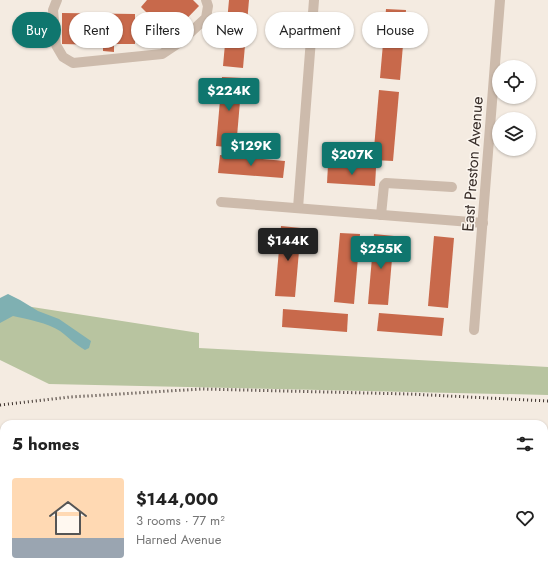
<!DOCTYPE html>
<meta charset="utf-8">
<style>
body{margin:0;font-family:Jost,sans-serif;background:#f6f6f6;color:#222;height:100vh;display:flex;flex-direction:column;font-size:15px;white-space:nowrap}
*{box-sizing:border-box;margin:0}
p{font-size:13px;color:#767676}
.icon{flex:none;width:22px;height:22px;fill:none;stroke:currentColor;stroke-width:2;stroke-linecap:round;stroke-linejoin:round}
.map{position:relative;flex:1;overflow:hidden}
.side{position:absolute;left:0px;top:420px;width:548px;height:156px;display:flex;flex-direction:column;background:#fff;border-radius:12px 12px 0 0;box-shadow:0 1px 3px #0004}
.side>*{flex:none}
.guide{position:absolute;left:12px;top:12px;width:524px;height:36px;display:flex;gap:8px}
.tools{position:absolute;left:492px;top:60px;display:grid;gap:8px}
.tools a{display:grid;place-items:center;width:44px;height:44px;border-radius:50%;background:#fff;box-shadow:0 1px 3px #0004;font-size:20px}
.price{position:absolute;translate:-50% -34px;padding:0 9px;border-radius:4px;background:#0f766e;color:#fff;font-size:13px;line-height:26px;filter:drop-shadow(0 1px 2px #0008)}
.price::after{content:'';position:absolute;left:50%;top:24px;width:12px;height:9px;margin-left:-6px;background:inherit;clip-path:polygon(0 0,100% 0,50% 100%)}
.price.on{background:#222;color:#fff}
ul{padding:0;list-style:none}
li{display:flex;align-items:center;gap:12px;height:100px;padding:0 12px}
li span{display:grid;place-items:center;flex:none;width:112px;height:80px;border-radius:4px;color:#555}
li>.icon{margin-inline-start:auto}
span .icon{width:48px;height:48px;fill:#fffc;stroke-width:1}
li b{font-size:17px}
h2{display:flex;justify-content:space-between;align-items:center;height:48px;padding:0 12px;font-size:17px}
.tag{padding:0 14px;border-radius:18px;background:#fff;box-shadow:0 1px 3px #0004;font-size:14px;line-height:36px}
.tag.on{background:#0f766e;color:#fff}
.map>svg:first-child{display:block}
</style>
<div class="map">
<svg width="548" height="576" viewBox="0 0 548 576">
<rect width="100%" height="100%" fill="#f4ebe1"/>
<!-- green -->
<path fill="#b8c4a0" d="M0,302l199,31v15l349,19v28l-499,-11 -49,-24z"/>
<!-- water -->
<path fill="#7fb0b2" d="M8,294l12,6 18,11 21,8 32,22 -2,7 -4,2c-10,-6 -16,-12 -25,-19 -12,-8 -33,-12 -47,-15l-13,7v-25z"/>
<!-- building -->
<g fill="#c8694b">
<path d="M147,0h46l6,6 -29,30 -29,-29z"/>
<path d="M229,0h20l-6,68 -20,-2z"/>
<path d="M386,9l20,1 -6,70 -20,-2z"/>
<path d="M62,13l73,1v30h-21v8l-11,-1v-6l-41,-1z"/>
<path d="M222,77l20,1 -6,70 -20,-2z"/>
<path d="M379,90l20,2 -6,69 -20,-1z"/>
<path d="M220,155l65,6 -2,17 -65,-5z"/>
<path d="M328,165l48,3 -1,18 -48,-3z"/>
<path d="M281,226l20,2 -6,69 -20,-1z"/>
<path d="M340,233l20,1 -6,70 -20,-2z"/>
<path d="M374,234l20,2 -6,69 -20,-1z"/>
<path d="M434,236l20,2 -6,70 -20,-2z"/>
<path d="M283,309l65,5 -1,18 -65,-5z"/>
<path d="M379,313l65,5 -2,18 -65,-5z"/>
</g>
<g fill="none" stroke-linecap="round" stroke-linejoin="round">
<!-- minor -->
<g stroke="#cdbbac" stroke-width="10">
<path d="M57,0l-4,10 3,35 7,12 10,6 89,-9 18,-12 26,-24 2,-12 -2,-6"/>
<path d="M221,202l262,21"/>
<path d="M298,208l16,-208"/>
<path d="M381,215l3,-30 2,-2 66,4"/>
<path d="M474,330l26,-330"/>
<path d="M544,450h4"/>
<path d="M0,458l4,-1"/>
<path d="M177,572v4"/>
<path d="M495,572v4"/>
</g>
<!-- rail -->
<path stroke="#3b302b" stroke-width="3" stroke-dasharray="1 3" stroke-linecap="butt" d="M0,405l70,-8 132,-8 207,5 139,7"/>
</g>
<g text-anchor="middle" stroke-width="3" stroke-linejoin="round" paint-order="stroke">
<!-- street labels -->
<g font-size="16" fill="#3b302b" stroke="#fbf5ee">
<text transform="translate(472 164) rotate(-86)" y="6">East Preston Avenue</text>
</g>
</g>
</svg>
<div class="tools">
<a><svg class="icon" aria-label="locate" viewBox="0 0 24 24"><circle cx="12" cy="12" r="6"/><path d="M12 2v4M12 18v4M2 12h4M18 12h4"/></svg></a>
<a><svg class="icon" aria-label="layers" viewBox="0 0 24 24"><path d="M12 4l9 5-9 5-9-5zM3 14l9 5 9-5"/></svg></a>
</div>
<b class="price" style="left:229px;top:112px">$224K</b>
<b class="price" style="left:251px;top:167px">$129K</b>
<b class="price" style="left:352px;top:176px">$207K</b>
<b class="price on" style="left:288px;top:262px">$144K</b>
<b class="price" style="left:381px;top:270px">$255K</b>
<div class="guide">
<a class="tag on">Buy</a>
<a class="tag">Rent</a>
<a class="tag">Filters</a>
<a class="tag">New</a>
<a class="tag">Apartment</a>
<a class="tag">House</a>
</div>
<section class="side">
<h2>5 homes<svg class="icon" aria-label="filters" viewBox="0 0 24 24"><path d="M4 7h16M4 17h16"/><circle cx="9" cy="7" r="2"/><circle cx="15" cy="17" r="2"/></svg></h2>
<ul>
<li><span style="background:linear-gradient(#ffd9b3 75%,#9aa5b1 0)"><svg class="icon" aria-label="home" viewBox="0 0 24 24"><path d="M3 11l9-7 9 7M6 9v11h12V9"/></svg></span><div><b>$144,000</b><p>3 rooms · 77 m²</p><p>Harned Avenue</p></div><svg class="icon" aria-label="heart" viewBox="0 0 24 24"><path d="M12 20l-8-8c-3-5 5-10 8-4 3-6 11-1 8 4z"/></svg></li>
</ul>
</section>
</div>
